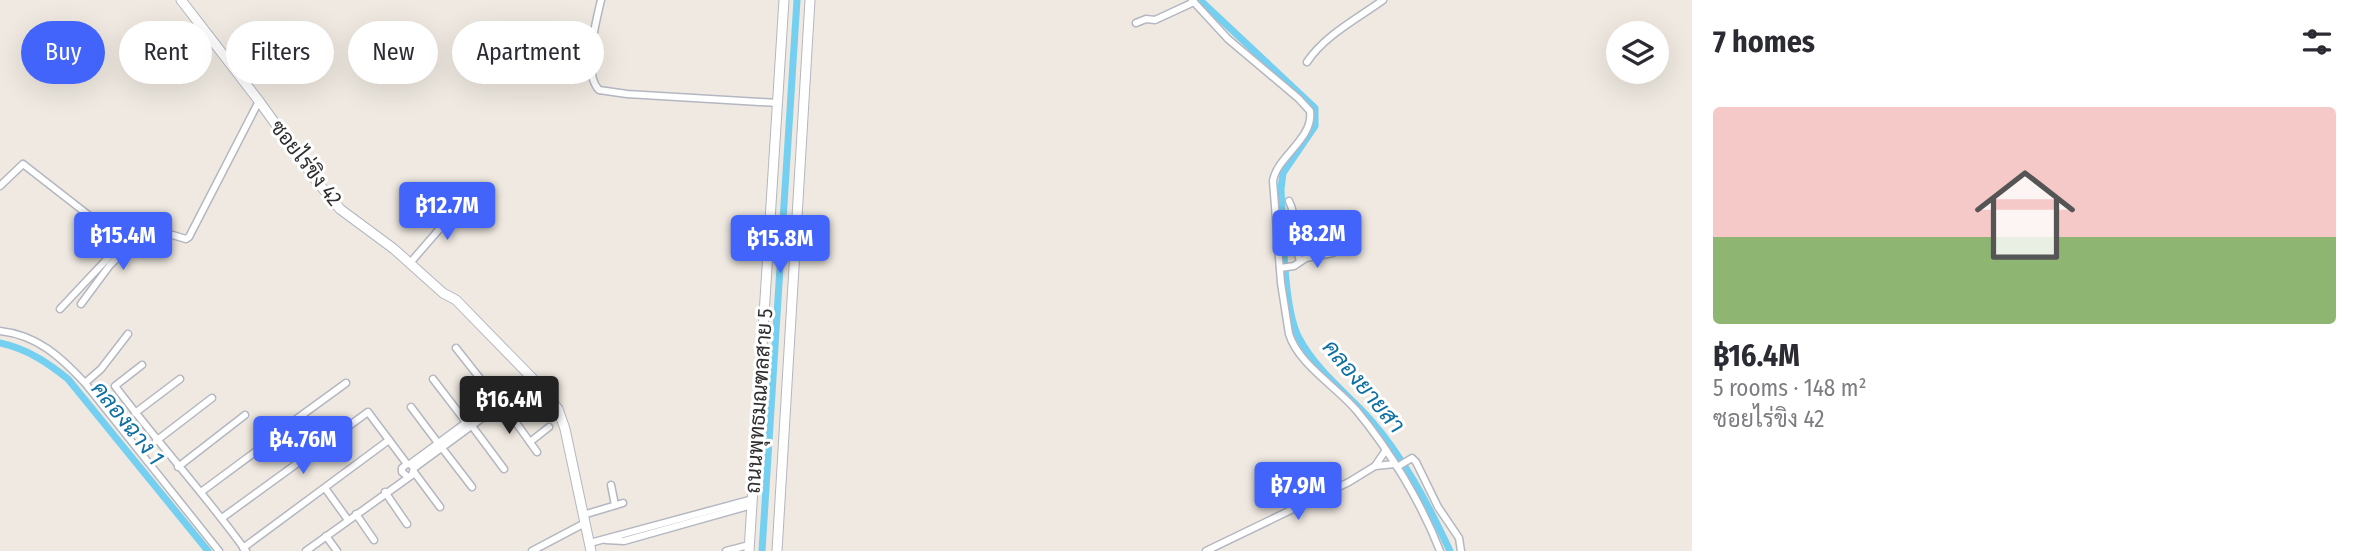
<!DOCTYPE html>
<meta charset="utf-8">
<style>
body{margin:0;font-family:"Fira Sans Condensed",Sarabun,sans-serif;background:#f7f7f7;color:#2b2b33;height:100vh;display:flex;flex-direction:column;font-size:26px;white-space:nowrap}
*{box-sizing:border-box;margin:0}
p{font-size:23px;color:#7c7c81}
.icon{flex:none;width:38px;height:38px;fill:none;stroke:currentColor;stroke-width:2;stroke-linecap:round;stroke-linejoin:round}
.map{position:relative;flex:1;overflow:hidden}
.side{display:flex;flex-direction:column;background:#fff;width:665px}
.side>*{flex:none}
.top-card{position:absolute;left:21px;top:21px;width:665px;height:63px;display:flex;gap:14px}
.controls{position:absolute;left:1606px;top:21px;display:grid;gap:14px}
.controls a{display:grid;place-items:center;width:63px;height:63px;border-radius:50%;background:#fff;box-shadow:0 7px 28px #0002;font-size:35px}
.price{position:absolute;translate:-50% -60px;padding:0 16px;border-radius:7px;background:#4264fb;color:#fff;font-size:23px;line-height:46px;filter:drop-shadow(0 2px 4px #0008)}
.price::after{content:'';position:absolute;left:50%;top:42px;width:21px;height:16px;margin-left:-10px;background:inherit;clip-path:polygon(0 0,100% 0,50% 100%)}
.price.current{background:#222;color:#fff}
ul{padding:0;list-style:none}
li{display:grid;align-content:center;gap:14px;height:371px;padding:0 21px}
li span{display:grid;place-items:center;height:217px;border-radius:7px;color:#555}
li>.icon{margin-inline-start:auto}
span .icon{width:126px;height:126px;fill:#fffc;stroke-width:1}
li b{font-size:30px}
h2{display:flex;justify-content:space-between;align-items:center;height:84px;padding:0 21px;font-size:30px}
.pill{padding:0 24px;border-radius:32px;background:#fff;box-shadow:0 7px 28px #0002;font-size:24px;line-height:63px}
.pill.current{background:#4264fb;color:#fff}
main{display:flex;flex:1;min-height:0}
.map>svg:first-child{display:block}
</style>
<main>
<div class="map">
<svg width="1692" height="551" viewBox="0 0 1692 551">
<rect width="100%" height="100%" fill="#efe9e1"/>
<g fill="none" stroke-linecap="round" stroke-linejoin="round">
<!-- canal -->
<g stroke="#75cff0" stroke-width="7">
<path d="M1200,0l115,108v18l-32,47 -2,16c2,36 2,120 18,149 17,32 46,54 70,80 34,38 60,88 81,133"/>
<path d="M0,343c27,6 47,19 68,36l140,172"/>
<path d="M762,551l35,-551"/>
</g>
<!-- street casing -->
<g stroke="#b4b7c1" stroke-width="9">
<g id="street">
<path d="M601,0c-5,22 -19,72 -2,90l28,4 151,9"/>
<path d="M1192,0l36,39 70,59 12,13c4,28 -33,45 -37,70l8,102 8,51c10,31 47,52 68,77 33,40 64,91 83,140"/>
<path d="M1136,23l10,-4 9,1 39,-18"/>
<path d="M517,36l21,13 53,24"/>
<path d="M1307,62c18,-27 50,-43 76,-62"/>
<path d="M0,186l23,-22 100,78 11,-12 8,-4 44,13 3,-2 70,-136"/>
<path d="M1289,201c9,17 3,39 11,60"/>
<path d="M410,263l52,-60"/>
<path d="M1280,268l14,-2 12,-8 27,-5"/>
<path d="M81,304l29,-39 39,-38"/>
<path d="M60,309l63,-67"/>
<path d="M0,331c37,4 61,26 85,52l16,-14 27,-35"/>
<path d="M456,348l41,52"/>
<path d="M142,365l-27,21c42,56 90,108 131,165"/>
<path d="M433,379l33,43"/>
<path d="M85,383l134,168"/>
<path d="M502,403l35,49"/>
<path d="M411,407l27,36"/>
<path d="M135,413l45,-34"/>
<path d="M511,416l19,-15"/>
<path d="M472,426l32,43"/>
<path d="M156,441l56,-43"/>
<path d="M530,442l19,-15"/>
<path d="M442,448l30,39"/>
<path d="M312,452l-21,-29 55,-40"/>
<path d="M410,464l119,-88"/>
<path d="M1375,466l11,-16"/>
<path d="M178,467l67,-52"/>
<path d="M1397,467l15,-9 4,4 22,45 21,31 2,13"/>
<path d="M414,468l120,-88"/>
<path d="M414,472l26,35"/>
<path d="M611,485l4,20"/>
<path d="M325,488l23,32"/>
<path d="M201,492l77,-57"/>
<path d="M385,492l22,32"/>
<path d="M356,514l18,26"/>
<path d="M583,515l40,-12"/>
<path d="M222,518l146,-106 39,52"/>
<path d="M326,536l11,15"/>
<path d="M606,540l18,1 128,-36"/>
<path d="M590,543l163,-44"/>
<path d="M243,548l146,-108"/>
<path d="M306,551l106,-76 2,-7 -4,-4h-3l-5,4v4l5,4"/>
<path d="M532,551l53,-28"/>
<path d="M726,551l23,-6"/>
<path d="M1206,551l143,-69 26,-16 20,-2"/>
</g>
</g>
<!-- secondary casing -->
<g stroke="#b4b7c1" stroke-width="11">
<g id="secondary">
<path d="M181,0l78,101 56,78 25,30 54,40 49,44 13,7 81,83 21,26 7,20 26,122"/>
<path d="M749,551l35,-551"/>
<path d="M777,551l33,-551"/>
</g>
</g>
<!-- street -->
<use href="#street" stroke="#fff" stroke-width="6"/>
<!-- secondary -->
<use href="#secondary" stroke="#fff" stroke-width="9"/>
</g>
<g text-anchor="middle" stroke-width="6" stroke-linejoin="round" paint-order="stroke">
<!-- street labels -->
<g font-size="21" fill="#2e2e2e" stroke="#fff">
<text transform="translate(306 163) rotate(52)" y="7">ซอยไร่ขิง 42</text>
<text transform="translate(759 401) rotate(-86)" y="7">ถนนพุทธมณฑลสาย 5</text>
</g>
<!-- water labels -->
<g font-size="23" font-style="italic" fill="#0d6fa3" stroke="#fff">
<text transform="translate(1364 386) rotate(50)" y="8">คลองยายสา</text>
<text transform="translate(128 423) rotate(51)" y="8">คลองฉาง 1</text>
</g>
</g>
</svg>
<div class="controls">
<a><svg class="icon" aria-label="layers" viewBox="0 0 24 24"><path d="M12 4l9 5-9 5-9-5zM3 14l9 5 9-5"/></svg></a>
</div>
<b class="price" style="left:447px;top:242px">฿12.7M</b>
<b class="price" style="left:1317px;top:270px">฿8.2M</b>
<b class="price" style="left:123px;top:272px">฿15.4M</b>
<b class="price" style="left:780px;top:275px">฿15.8M</b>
<b class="price current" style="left:509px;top:436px">฿16.4M</b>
<b class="price" style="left:303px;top:476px">฿4.76M</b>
<b class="price" style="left:1298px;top:522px">฿7.9M</b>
<div class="top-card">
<a class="pill current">Buy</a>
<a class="pill">Rent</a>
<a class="pill">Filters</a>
<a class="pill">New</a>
<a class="pill">Apartment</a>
</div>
</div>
<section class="side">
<h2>7 homes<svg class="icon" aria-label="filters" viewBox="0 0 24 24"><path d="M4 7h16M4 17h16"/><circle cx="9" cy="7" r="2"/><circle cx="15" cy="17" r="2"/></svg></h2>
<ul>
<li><span style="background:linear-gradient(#f6c9c9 60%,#8fb573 0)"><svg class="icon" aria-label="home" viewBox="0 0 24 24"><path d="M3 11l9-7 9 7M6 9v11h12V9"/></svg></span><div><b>฿16.4M</b><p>5 rooms · 148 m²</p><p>ซอยไร่ขิง 42</p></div></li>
</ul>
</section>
</main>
